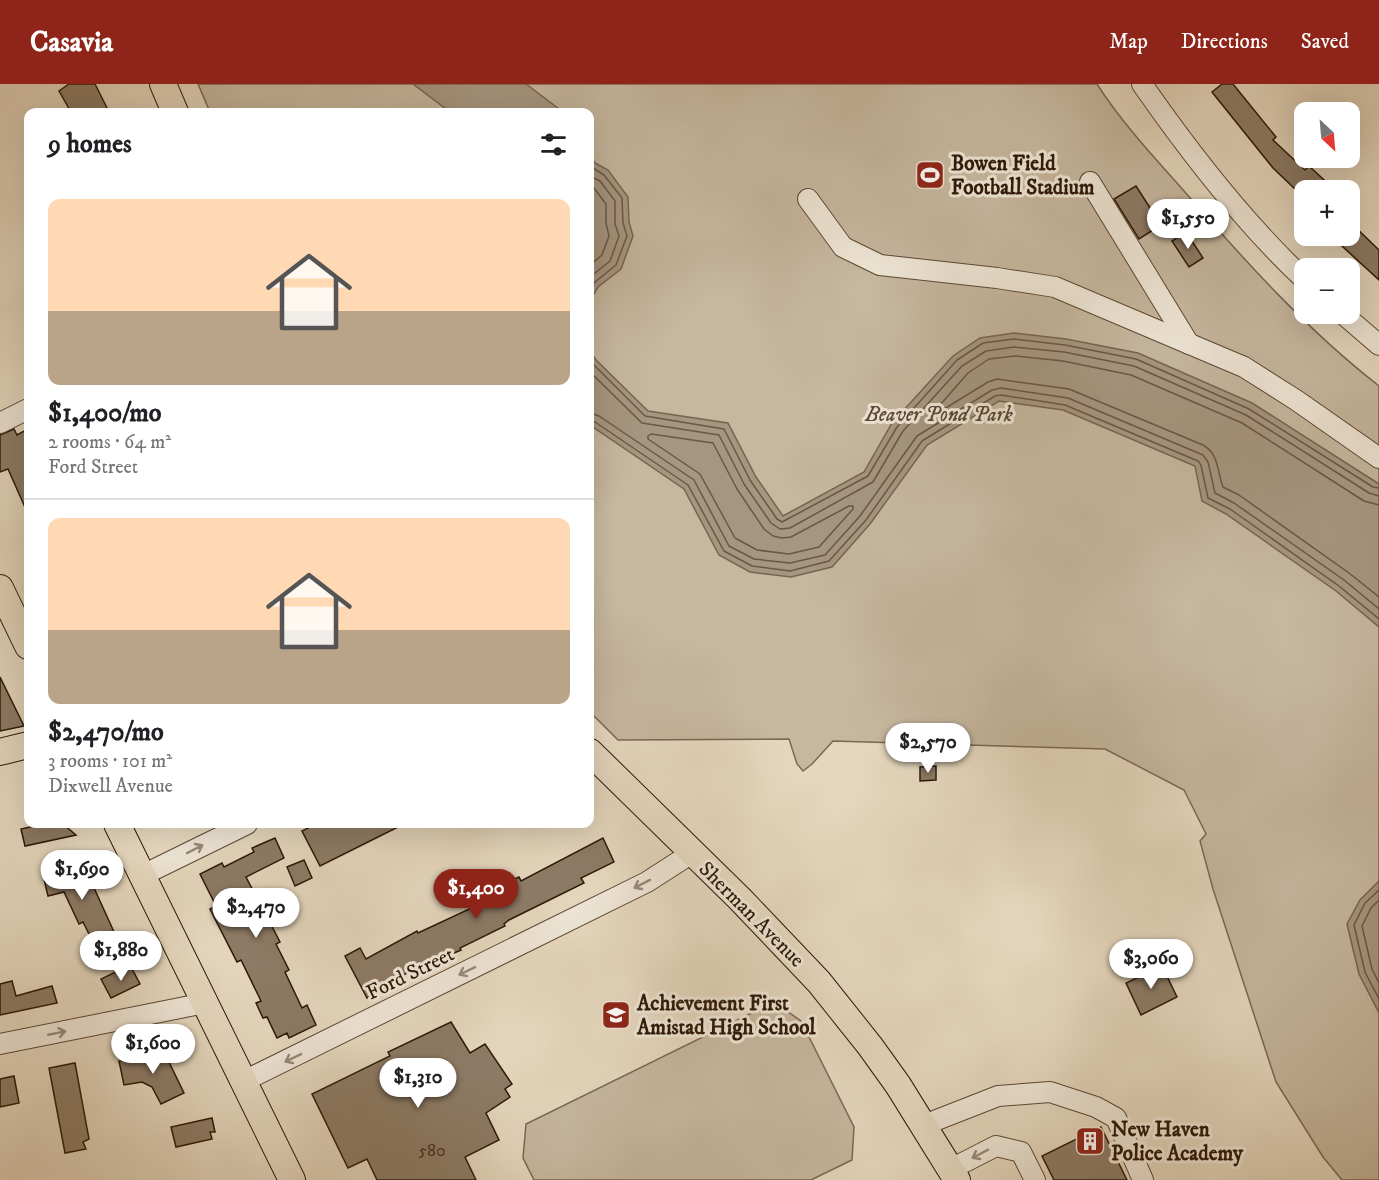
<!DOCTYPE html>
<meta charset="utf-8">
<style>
body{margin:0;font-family:"IM FELL DW Pica",serif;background:#f6f6f6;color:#202124;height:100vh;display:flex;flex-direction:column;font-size:22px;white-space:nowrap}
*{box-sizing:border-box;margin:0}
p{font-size:20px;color:#757577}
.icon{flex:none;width:33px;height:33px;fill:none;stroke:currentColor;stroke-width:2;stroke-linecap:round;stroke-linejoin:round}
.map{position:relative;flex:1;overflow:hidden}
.side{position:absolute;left:24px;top:24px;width:570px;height:720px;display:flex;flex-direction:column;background:#fff;border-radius:12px;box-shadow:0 6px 24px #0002}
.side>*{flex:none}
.needle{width:39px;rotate:154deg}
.fabs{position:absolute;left:1294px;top:18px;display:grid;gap:12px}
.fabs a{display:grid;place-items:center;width:66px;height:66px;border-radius:12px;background:#fff;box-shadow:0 6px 24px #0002;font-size:30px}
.price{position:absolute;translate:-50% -51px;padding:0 14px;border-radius:21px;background:#fff;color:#222;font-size:20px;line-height:39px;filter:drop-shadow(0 2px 3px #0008)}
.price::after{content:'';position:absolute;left:50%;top:36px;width:18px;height:14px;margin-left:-9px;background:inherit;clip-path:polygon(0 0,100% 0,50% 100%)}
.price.selected{background:#8f2418;color:#fff}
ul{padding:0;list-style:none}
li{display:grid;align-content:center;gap:12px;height:318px;padding:0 24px}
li+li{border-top:2px solid #e0e0e0}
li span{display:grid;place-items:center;height:186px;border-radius:12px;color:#555}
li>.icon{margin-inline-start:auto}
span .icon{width:108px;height:108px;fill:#fffc;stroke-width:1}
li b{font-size:26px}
h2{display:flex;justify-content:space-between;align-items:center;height:72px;padding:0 24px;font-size:26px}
header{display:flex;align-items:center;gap:36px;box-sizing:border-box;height:84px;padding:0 30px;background:#8f2418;color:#fff}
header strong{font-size:28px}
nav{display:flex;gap:33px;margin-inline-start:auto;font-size:21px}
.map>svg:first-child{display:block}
</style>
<header>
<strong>Casavia</strong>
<nav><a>Map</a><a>Directions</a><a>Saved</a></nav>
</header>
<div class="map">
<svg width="1379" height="1096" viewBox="0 0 1379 1096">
<rect width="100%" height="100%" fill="#e5d7be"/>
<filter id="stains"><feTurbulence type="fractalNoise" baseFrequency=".00333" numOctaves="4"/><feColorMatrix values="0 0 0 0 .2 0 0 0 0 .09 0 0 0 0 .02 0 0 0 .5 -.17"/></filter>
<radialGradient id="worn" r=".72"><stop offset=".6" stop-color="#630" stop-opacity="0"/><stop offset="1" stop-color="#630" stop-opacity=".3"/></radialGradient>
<!-- green -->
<g fill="#c6b79f" stroke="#7a6853" stroke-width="1.5">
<path d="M198,0h899c25,39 57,73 87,107 61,70 122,138 195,195v794h-37l-19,-23 -47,-75 -63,-193 -13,-48 6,-7 -22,-44 -79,-41 -272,-8 -21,23 -9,7 -6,-7 -8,-25 -171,1 -28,-28v-600h-380z"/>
<path d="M774,918l27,19 53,106 -2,33 -41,20h-277l-11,-22 3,-34z"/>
</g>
<!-- water -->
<g fill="#a69680" stroke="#766450" stroke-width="1.5">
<path d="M413,0h113l37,28h-113z"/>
<path d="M590,71l5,8 13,7 20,27 1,25 4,14 -12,33 -23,18 -8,14z"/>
<path d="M1014,249l52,6 72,14 114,50 127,81v143l-43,-36 -110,-77 -24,-13 -7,-35 -132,-56 -64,-9 -72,44 -57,79 -38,43 -41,10 -41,-5 -31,-17 -35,-66 -94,-64v-74l6,9 52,51 80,12 28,54 27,39 81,-44 28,-49 61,-67 27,-18z"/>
<path d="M1379,797v132l-20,-39 -12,-50 13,-24z"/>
</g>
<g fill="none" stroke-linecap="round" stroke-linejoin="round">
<!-- shore -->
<g stroke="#6a5744" stroke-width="1.5">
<path d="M590,82l14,9 18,23 1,25 4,13 -11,29 -21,17 -5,8"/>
<path d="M590,92l10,5 15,20v23l4,12 -9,25 -20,16"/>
<path d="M590,102l4,2 12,16v19l3,13 -7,19 -12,10"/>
<path d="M590,277l55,55 79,13 26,51 27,39 5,3 86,-46 29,-49 60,-67 26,-17 31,-4 51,6 71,14 113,50 124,78 6,1"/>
<path d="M590,288l52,51 77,12 25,49 27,39 9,6 10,-1 83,-46 30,-51 59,-65 24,-15 28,-4 50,5 70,14 112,49 123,78 10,3"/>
<path d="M590,329l9,3 95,64 35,66 25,13 36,4 35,-8 35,-39 57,-80 75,-46 9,-2 67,10 135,57 5,7 7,31 19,10 110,77 35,29"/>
<path d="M590,337l5,1 93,63 36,66 28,15 38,5 39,-10 37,-41 56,-79 73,-45 6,-1 64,10 133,56 3,4 7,33 22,11 109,77 40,33"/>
<path d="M651,350l62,9 24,46 27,40 9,7 9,2 9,-1 58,-31h4v3l-34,38 -30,7 -32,-4 -22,-12 -35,-64 -52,-35v-3z"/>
<path d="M1379,421l-15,-4 -122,-78 -111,-48 -68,-14 -48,-5 -26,3 -21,14 -28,32v3l4,1 44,-27 9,-3 72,10 134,56c16,9 14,26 20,42l16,8 110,78 30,24"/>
<path d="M1379,806l-14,13 -11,22 11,47 14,27"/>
<path d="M1379,816l-8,8 -9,18 10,43 7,14"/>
</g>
</g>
<!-- building -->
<g fill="#8d7b66" stroke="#2d1807" stroke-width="1.5">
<path d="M69,0h26l14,28h-38l-12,-21z"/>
<path d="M1222,0h11l43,53 -3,3 32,30 4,-4 26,24h-39l-23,-22 -61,-76z"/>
<path d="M1136,102l25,39 -22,14 -25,-40z"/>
<path d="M1350,138l29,28v30l-48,-44h19z"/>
<path d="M1186,148l17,26 -14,9 -17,-26z"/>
<path d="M14,345l3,6 11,-6v85l-20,-45 -8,3v-37z"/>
<path d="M0,593l24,49 -24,5z"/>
<path d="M936,682v14l-16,1v-14z"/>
<path d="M44,740h19l13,11 -51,11 -4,-17z"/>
<path d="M316,740h88l-84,42 -18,-35z"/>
<path d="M275,754l9,20 -38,19 34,65 -4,2 13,26 -4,2 17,36 5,-3 9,20 -27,13 -2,-5 -10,5 -10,-21 -4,1 -7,-15 5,-2 -20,-41 -4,2 -27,-53 6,-3 -16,-32 22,-11 2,4 30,-15 -2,-4z"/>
<path d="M603,754l11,24 -33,16 3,5 -75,37 -5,4 1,2 -45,22 1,2 -14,6 -1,-3 -45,23 2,4 -36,18 -22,-42 15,-8 6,11 51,-28 1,2 90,-42 -4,-7 15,-7 2,4z"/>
<path d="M304,776l8,18 -17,8 -8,-19z"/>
<path d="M85,784l29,64 -21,10 -10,-20 -4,2 -15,-32 -16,4 -4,-17z"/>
<path d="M130,881l10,19 -29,14 -10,-19z"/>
<path d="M1162,882l15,31 -36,18 -15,-32z"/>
<path d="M12,897l4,15 36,-10 5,17 -57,12v-31z"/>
<path d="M451,938l19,31 15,-9 27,40 -7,5 5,8 -24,16 13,27 -34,17 11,23h-99l-10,-21 -19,9 -36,-74 78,-38 -2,-4z"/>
<path d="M161,969l5,3 18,37 -23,11 -9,-17 -10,-5 -18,3 -5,-24z"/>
<path d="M75,979l14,76 -6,3 3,7 -21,4 -16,-85z"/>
<path d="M14,992l5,27 -19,4v-28z"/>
<path d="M212,1034l3,14h-5l2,7 -36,8 -5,-20z"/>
<path d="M1101,1043l26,53h-73l-12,-24z"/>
</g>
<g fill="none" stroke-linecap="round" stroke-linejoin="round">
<!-- minor casing -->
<g stroke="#5b4835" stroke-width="22">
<g id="minor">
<path d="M1142,0c48,69 101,138 163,196"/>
<path d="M1090,98l99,162"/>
<path d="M808,115l35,48 37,18 117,13 58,9 189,80 52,33 83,58"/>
<path d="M1343,230l36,31"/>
<path d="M0,339l28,-14"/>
<path d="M143,791l104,-51"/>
<path d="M0,960l205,-41"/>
<path d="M244,997l403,-199 45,-29"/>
<path d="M924,1041l74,-29 52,-4 46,15 20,11 27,62"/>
<path d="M951,1085l45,-23 25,6 14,28"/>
</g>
</g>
<!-- major casing -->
<g stroke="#2d1807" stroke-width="28">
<g id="major">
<path d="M163,0l12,28"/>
<path d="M0,504l28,58"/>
<path d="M0,668l28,-7"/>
<path d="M590,668l150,147 79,83 51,64 28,39 59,95"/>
<path d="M117,740l175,356"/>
</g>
</g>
<!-- minor -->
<use href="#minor" stroke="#eee5d5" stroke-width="20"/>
<!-- major -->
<use href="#major" stroke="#e5d7be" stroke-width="26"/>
</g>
<!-- one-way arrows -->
<defs><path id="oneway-shaft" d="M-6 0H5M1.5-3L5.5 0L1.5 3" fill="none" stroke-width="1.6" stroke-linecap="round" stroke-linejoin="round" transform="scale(1.5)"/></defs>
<g stroke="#978978">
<use href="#oneway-shaft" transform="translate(195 765) rotate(-27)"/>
<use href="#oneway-shaft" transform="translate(642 800) rotate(153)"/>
<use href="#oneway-shaft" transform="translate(467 887) rotate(154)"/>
<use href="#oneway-shaft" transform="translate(57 949) rotate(-11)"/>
<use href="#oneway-shaft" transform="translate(293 974) rotate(154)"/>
<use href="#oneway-shaft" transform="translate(980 1070) rotate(152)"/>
</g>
<!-- icons -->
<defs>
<g id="stadium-square" transform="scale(1.5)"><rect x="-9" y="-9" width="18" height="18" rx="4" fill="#8f2418" stroke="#eee5d5"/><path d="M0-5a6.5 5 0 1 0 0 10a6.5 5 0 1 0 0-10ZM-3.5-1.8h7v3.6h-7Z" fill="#fff"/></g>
<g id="school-square" transform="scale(1.5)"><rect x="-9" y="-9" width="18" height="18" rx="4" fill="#8f2418" stroke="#eee5d5"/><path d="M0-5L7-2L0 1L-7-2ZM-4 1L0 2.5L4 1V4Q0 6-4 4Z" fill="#fff"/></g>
<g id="building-square" transform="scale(1.5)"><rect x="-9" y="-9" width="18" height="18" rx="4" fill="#8f2418" stroke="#eee5d5"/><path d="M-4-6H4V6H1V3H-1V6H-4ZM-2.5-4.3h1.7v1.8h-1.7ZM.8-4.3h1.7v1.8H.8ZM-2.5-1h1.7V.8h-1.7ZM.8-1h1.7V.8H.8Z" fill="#fff"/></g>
</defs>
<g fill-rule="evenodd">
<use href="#stadium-square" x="930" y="91"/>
<use href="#school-square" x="616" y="931"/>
<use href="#building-square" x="1090" y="1057"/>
</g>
<g text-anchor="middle" stroke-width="6" stroke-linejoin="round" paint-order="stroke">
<!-- number labels -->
<g font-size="18" fill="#45311f">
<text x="432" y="1072">580</text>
</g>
<!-- poi labels -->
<g font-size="21" font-weight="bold" fill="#2d1807" stroke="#eee5d5" text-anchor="start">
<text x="951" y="86">Bowen Field<tspan x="951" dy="24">Football Stadium</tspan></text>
<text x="637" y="926">Achievement First<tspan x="637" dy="24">Amistad High School</tspan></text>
<text x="1111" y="1052">New Haven<tspan x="1111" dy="24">Police Academy</tspan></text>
</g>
<!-- park labels -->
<g font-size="21" font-style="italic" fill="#5b4835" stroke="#eee5d5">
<text x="939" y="337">Beaver Pond Park</text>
</g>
<!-- street labels -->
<g font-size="21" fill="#2d1807" stroke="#eee5d5">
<text transform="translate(752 830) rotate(45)" y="7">Sherman Avenue</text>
<text transform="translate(410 889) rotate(-26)" y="7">Ford Street</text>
</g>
</g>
<rect width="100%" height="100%" filter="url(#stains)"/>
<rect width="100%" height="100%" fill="url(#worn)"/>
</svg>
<div class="fabs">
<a><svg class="needle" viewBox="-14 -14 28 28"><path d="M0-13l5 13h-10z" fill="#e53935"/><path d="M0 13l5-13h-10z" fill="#757577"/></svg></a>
<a>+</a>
<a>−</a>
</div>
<b class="price" style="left:1188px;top:166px">$1,550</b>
<b class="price" style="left:928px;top:690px">$2,570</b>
<b class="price" style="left:82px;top:817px">$1,690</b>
<b class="price selected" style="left:476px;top:836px">$1,400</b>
<b class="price" style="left:256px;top:855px">$2,470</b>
<b class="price" style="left:121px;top:898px">$1,880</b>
<b class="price" style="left:1151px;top:906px">$3,060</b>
<b class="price" style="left:153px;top:991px">$1,600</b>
<b class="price" style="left:418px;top:1025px">$1,310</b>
<section class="side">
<h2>9 homes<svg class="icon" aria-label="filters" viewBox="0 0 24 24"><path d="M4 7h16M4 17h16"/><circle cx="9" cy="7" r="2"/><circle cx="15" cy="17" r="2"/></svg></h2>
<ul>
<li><span style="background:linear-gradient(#ffd9b3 60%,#b9a48a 0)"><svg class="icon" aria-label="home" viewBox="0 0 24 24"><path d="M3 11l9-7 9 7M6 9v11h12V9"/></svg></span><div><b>$1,400/mo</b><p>2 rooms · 64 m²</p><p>Ford Street</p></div></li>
<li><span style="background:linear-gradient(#ffd9b3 60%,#b9a48a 0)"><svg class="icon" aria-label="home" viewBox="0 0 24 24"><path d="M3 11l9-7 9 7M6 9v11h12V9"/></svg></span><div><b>$2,470/mo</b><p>3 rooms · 101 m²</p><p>Dixwell Avenue</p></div></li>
</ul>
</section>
</div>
